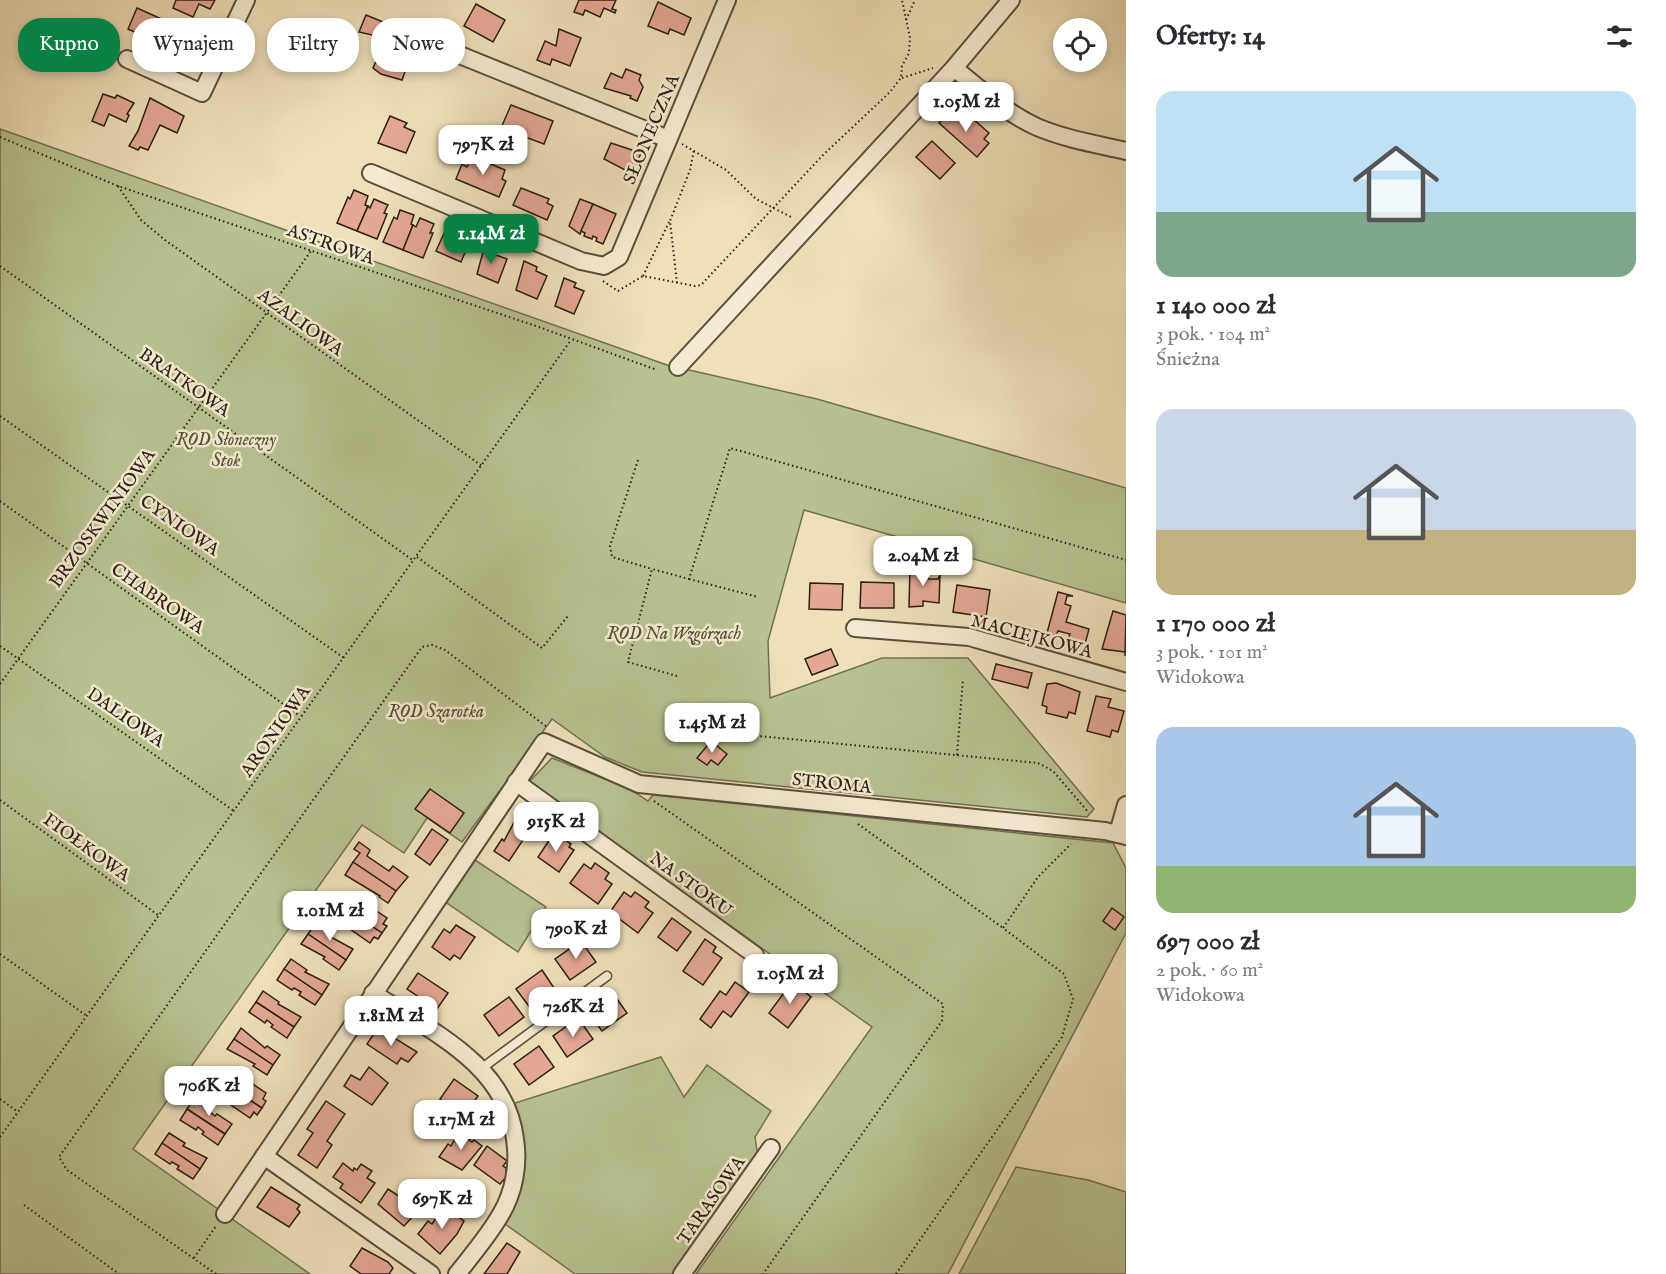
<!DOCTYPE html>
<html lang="pl">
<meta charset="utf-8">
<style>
body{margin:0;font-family:"IM FELL English",serif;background:#f7f7f7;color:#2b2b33;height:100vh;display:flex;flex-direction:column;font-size:22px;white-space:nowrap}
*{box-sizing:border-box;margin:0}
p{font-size:20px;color:#7c7c81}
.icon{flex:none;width:33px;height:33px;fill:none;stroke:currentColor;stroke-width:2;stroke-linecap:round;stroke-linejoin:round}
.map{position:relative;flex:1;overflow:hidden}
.sheet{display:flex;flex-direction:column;background:#fff;width:540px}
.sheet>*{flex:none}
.hud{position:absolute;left:18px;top:18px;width:570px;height:54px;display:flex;gap:12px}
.buttons{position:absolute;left:1053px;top:18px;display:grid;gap:12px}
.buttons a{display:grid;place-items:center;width:54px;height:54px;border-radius:50%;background:#fff;box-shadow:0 3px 9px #0003;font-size:30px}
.price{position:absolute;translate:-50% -51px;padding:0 14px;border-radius:12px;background:#fff;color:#222;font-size:20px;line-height:39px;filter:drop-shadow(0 2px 3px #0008)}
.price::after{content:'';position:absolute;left:50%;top:36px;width:18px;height:14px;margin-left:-9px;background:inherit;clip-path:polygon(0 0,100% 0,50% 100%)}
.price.active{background:#0b8043;color:#fff}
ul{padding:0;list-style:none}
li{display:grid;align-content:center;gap:12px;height:318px;padding:0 30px}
li span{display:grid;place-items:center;height:186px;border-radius:18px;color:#555}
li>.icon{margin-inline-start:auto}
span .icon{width:108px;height:108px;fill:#fffc;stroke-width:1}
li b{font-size:26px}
h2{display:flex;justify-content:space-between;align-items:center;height:72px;padding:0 30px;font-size:26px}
.tag{padding:0 21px;border-radius:24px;background:#fff;box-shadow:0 3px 9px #0003;font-size:21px;line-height:54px}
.tag.active{background:#0b8043;color:#fff}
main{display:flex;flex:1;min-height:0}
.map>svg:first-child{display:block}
</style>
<main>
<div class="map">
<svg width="1126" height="1274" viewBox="0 0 1126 1274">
<rect width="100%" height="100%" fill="#efe0ba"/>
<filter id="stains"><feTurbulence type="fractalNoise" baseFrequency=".00333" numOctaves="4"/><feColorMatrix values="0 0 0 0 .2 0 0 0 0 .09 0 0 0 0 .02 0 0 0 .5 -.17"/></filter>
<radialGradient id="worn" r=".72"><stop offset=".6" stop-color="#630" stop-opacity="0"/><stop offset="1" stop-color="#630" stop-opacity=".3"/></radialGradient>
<!-- green -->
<g fill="#b8c291" stroke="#717052" stroke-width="1.5">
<path d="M0,129l667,236 150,34 309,89v115l-322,-93 -36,131 2,57 112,-40h86l126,151 -7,8 -445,-45 -37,-15 -53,-38 -90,123 -35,-24 -23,35 -42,-28 -229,324 177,125h-310z"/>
<path d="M552,758l78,31 18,12 5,-6 460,48 13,25v65l-178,341h-252l176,-247 -343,-245z"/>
<path d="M472,858l74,49 -28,45 -74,-51z"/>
<path d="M661,1057l23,40 23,-32 64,46 -16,26 3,20 -84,117h-99l-70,-50c24,-43 20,-75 10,-121z"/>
<path d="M1016,1167l72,13 38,12v82h-167z"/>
</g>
<!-- building -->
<g fill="#e4a895" stroke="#2a1e12" stroke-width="1.5">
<path d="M176,0h39l-5,9 -11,-5 -6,13 -20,-9z"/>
<path d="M579,0h37l-4,9 4,1 -1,3 -11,-5 -4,9 -15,-7 -2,5 -9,-3z"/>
<path d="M658,2l33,16 -7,17 -14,-6 -2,5 -20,-8z"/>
<path d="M476,4l29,16 -12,22 -29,-16z"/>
<path d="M137,8l31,14 -9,21 -31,-14z"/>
<path d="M366,15l39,16 -2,4 4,1 -10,26 10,4 -5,14 -21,-6 -8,-6 6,-14 2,-17 -22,-5z"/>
<path d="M559,29l22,9 -11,28 -18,-7 -2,6 -13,-5 8,-19 11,5z"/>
<path d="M626,69l15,6 -2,5 4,7 -6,14 -7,-3 1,-2 -27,-8 7,-15 11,5z"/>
<path d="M103,94l12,4 2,-3 17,8 -7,11 2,1 -3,7 -17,-8 -5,12 -12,-5z"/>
<path d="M150,98l34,18 -7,17 -17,-8 -12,25 -8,-3 -2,3 -9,-4 9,-15z"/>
<path d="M511,105l42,16 -9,23 -43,-16z"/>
<path d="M951,110l14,15 7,-7 17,15 -5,6 5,4 -12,14 -38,-34z"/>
<path d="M390,116l17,7 -3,4 11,5 -9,21 -28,-10z"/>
<path d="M932,141l23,22 -15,16 -24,-22z"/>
<path d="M611,143l30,10 -7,16 -7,-3 -2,4 -21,-11z"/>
<path d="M472,156l33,14 -3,9 4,2 -7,16 -43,-18 6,-15 5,3z"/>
<path d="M521,188l28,11 -2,4 6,3 -6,14 -34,-15z"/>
<path d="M354,190l14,6 -3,9 3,1 -11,25 -20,-8 11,-26 2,2z"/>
<path d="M374,199l14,6 -4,8 3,1 -10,25 -20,-8 11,-25 2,2z"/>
<path d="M580,199l13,5 -13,30 -11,-8z"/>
<path d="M593,204l23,10 -13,30 -7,-3 1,-3 -4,-2 -1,3 -8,-3 1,-3 -4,-2z"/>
<path d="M400,210l14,5 -3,9 2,1 -10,25 -20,-8 11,-25 3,2z"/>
<path d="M420,218l14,6 -4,9h3l-10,25 -20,-8 10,-25 3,2z"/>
<path d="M446,229l14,5 -2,4 11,5 -8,19 -25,-11z"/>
<path d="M485,245l13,5 -2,5 11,4 -9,24 -21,-9z"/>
<path d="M524,261l13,6 -1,4 11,5 -10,23 -21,-9z"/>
<path d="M564,278l12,5 -2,4 10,4 -10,23 -19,-8z"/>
<path d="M910,567h18v12h10l2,-4 -1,28 -16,-2v5l-14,1z"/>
<path d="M861,582l33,1v25h-34z"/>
<path d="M810,583l33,1 -1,26 -33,-1z"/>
<path d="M957,585l33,5 -4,27 -33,-5z"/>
<path d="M1058,592l15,4h-6l-2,8 6,2 -5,16 23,7 -4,15 -17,-5 2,-5 -12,-3 -2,5 -9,-3z"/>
<path d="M1113,611l13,4 -1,41v-4l-23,-3z"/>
<path d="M831,649l7,16 -26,10 -7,-16z"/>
<path d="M996,664l36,9 -4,15 -36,-9z"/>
<path d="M1056,683l24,9 -5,22 -6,-2 -2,6 -21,-5 1,-6 -5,-2 5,-21z"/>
<path d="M1096,696l15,3 -3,8 16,4 -6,21 -6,-2 -2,7 -23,-6z"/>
<path d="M711,741l16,13 -9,11 -7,-5 -4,5 -10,-7z"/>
<path d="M430,789l34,24 -14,20 -35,-24z"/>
<path d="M518,815l15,10 -24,36 -15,-10 8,-12 2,2z"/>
<path d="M432,829l16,11 -18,25 -15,-11z"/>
<path d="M552,836l5,3 2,-3 12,8 -2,3 5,3 -15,22 -21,-15z"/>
<path d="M359,842l11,8 -3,6 22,15 4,-5 15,11 -12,14 -43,-29 7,-9 -6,-4z"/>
<path d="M353,862l43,29 -8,12 -9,-6 1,-1 -35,-21z"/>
<path d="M595,863l14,10 -4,6 7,5 -14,20 -28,-21 14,-19 7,5z"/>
<path d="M624,892l7,5 4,-5 14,10 -4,5 8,6 -15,20 -28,-21z"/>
<path d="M366,904l21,14 -4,6 4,2 -5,7 -24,-16z"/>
<path d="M1112,908l12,9 -9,13 -12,-9z"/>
<path d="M358,917l24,16 -4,6 -4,-2 -4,6 -20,-14z"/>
<path d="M672,918l19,14 -14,19 -19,-14z"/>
<path d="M315,924l16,10 -2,2 24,13 -7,11 -38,-26z"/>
<path d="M456,925l19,12 -15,22 -6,-4 -4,5 -18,-13 12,-18 6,4z"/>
<path d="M308,934l38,26 -7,10 -16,-11 2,-2 -24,-13z"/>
<path d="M705,939l11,8 -3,5 9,6 -19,27 -20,-14z"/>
<path d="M581,941l15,21 -26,18 -15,-21z"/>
<path d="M291,959l16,11 -2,2 24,12 -7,11 -38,-26z"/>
<path d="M284,969l38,26 -7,10 -16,-10 2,-3 -7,-4 -2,2 -15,-10z"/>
<path d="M542,970l14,21 -25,18 -15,-20z"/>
<path d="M418,973l30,20 -11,16 -30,-20z"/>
<path d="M735,982l14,10 -18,25 -8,-6 -12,17 -11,-9 20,-28 6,4z"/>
<path d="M792,982l19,15 -23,31 -19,-15z"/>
<path d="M263,991l16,11 -1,2 23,13 -7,10 -38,-25z"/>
<path d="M612,992l15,21 -25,18 -15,-20z"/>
<path d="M509,997l15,20 -25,19 -15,-21z"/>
<path d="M256,1002l38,25 -7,11 -16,-11 2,-2 -6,-5 -2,3 -16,-11z"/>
<path d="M578,1018l15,21 -26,18 -14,-21z"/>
<path d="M241,1028l24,20 2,-2 13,9 -7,10 -39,-26z"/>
<path d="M377,1029l15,10 1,-2 24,15 -9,10 -7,-4 -4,6 -30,-20z"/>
<path d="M234,1039l39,26 -6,10 -14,-9 2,-2 -28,-15z"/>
<path d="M539,1046l15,21 -25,18 -15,-21z"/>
<path d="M369,1067l19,16 -16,22 -28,-19 7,-11 9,5z"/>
<path d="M454,1079l24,17 -14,20 -24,-17z"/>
<path d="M247,1080l19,13 -3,6 3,2 -4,7 -23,-15z"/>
<path d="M239,1093l23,15 -5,7 -3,-3 -4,6 -19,-13z"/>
<path d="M194,1098l21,18 2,-2 15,10 -7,10 -38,-25z"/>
<path d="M326,1101l19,13 -18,27 5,4 -15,23 -19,-13 15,-22 -6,-4z"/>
<path d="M187,1109l38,25 -7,11 -16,-11 2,-2 -6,-5 -2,3 -16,-10z"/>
<path d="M460,1130l3,5 2,-2 6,5 -2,2 3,2 2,-2 8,6 -20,24 -23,-13 9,-13 3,2z"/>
<path d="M169,1133l16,10 -2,3 24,12 -7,11 -38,-26z"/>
<path d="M162,1143l38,26 -7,10 -16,-10 2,-3 -7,-4 -2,2 -15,-10z"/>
<path d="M487,1146l20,15 -4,5 3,2v9l-6,7 -26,-19z"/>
<path d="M343,1163l10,8 1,-3 3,2 4,-6 11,7 -5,7 8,5 -14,20 -21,-15 3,-4 -10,-7z"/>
<path d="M271,1187l29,18 -3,4 3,3 -11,15 -32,-20z"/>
<path d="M388,1189l29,19 -4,5 2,1 -11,12 -26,-22z"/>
<path d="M444,1207l20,14 -7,13 -17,20 -22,-20 10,-13 4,3z"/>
<path d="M507,1243l13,9 -13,22h-23z"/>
<path d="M362,1248l26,14 5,6 -4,6h-28l-11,-8z"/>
</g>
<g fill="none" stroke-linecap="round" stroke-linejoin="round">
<!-- lane casing -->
<g stroke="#5b4e3c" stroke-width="11">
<path id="lane" d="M482,1068l125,-92"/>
</g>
<!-- street casing -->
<g stroke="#5b4e3c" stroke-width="20">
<g id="street">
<path d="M435,45l233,94"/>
<path d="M127,59l75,34 44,-93"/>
<path d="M954,68c26,21 52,45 83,59 28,12 59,17 89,24"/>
<path d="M371,173l210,88 23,5 15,-9 108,-257"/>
<path d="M678,367l276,-299 57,-68"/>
<path d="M855,628l114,9 157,45"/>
<path d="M516,782l239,173"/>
<path d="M1118,833l8,-28"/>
<path d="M373,993c57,38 133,71 142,146 4,26 -1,53 -14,75 -12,21 -29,41 -44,60"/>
<path d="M264,1156l167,118"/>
<path d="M225,1214l319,-472 95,42 466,47 21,5"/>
<path d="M682,1274l89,-126"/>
</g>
</g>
<!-- path -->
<g stroke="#2a1e12" stroke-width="2" stroke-dasharray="1.5 3" stroke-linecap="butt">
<path d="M906,20l9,-20"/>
<path d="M902,78l31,-10"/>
<path d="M0,137l118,49 418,140 121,44"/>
<path d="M682,144l44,26 30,29 37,19"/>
<path d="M118,186l23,34 24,20 317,226"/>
<path d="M0,266l414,295"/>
<path d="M643,276l26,-54"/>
<path d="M603,281l15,10 25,-15 52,10 6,-1 122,-130 66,-62 12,-15 1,-12 7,-13 1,-15 -8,-38"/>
<path d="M677,283l-7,-62 20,-51 4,-20"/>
<path d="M0,416l344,242"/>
<path d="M638,460l-28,86 2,11 40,12"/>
<path d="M0,501l300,215"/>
<path d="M417,557l125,91 26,-32"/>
<path d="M689,579l69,18"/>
<path d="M0,646l234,165"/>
<path d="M677,676l-49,-14 24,-93 37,10 41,-131 396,112"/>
<path d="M0,684l311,-433"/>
<path d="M738,734l300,29 15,8 36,42"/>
<path d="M957,755l6,-76"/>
<path d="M0,800l158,115"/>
<path d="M654,801l289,203 -1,17 -179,253"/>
<path d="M858,824l145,104"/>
<path d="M0,954l87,62"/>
<path d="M0,1099l18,13"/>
<path d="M0,1137l571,-797"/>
<path d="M24,1205l95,69"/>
<path d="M194,1258l22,-32"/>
<path d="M216,1274l-149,-104 -8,-13 363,-510 10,-2 13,5 102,77"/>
<path d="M896,1274l166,-237 11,-38 -9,-25 -61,-46 35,-51 33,-33"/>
</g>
<!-- lane -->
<use href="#lane" stroke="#f5ebd2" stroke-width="8"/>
<!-- street -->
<use href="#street" stroke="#f5ebd2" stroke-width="16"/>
</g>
<g text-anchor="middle" stroke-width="5" stroke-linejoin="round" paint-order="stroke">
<!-- street labels -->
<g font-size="18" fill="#2a1e12" stroke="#f5ebd2">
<text transform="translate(651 129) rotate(-67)" y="6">SŁONECZNA</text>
<text transform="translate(331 244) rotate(19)" y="6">ASTROWA</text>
<text transform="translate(301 322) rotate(36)" y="6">AZALIOWA</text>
<text transform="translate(185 382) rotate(35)" y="6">BRATKOWA</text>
<text transform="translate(102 518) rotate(-54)" y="6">BRZOSKWINIOWA</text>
<text transform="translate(180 525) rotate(35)" y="6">CYNIOWA</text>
<text transform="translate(158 598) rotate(35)" y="6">CHABROWA</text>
<text transform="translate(1032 636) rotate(15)" y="6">MACIEJKOWA</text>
<text transform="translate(126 717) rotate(35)" y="6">DALIOWA</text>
<text transform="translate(275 731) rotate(-55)" y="6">ARONIOWA</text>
<text transform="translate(832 783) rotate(6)" y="6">STROMA</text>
<text transform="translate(87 847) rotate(36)" y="6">FIOŁKOWA</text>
<text transform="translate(691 884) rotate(36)" y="6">NA STOKU</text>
<text transform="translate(711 1200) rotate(-55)" y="6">TARASOWA</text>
</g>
<!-- park labels -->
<g font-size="18" font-style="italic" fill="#554f38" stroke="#f5ebd2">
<text x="226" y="445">ROD Słoneczny<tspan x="226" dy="21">Stok</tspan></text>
<text x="674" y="639">ROD Na Wzgórzach</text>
<text x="436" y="717">ROD Szarotka</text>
</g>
</g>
<rect width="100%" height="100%" filter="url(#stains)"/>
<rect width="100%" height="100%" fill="url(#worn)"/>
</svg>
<div class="buttons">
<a><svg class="icon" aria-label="locate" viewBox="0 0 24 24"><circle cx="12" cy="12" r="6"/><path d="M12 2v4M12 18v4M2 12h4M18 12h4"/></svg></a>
</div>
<b class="price" style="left:966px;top:133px">1.05M zł</b>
<b class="price" style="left:483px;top:176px">797K zł</b>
<b class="price active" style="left:491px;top:265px">1.14M zł</b>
<b class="price" style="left:923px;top:587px">2.04M zł</b>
<b class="price" style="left:712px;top:754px">1.45M zł</b>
<b class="price" style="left:556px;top:853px">915K zł</b>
<b class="price" style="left:330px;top:942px">1.01M zł</b>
<b class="price" style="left:576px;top:960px">790K zł</b>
<b class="price" style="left:790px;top:1005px">1.05M zł</b>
<b class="price" style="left:573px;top:1038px">726K zł</b>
<b class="price" style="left:391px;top:1047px">1.81M zł</b>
<b class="price" style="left:209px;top:1117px">706K zł</b>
<b class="price" style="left:461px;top:1151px">1.17M zł</b>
<b class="price" style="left:442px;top:1230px">697K zł</b>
<div class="hud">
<a class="tag active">Kupno</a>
<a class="tag">Wynajem</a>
<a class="tag">Filtry</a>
<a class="tag">Nowe</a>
</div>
</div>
<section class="sheet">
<h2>Oferty: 14<svg class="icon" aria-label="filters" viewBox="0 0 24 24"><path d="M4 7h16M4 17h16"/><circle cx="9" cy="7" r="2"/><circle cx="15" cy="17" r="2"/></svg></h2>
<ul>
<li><span style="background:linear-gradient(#bfe0f5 65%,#7fa58c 0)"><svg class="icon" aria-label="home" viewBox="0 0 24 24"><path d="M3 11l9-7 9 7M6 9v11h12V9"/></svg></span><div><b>1 140 000 zł</b><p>3 pok. · 104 m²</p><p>Śnieżna</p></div></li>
<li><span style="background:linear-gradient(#c9d6e8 65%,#c2b280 0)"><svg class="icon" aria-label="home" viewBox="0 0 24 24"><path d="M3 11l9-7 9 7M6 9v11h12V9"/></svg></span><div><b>1 170 000 zł</b><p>3 pok. · 101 m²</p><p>Widokowa</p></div></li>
<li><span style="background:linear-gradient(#a9c7e8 75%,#8fb573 0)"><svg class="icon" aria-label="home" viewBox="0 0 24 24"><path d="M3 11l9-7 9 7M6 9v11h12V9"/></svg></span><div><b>697 000 zł</b><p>2 pok. · 60 m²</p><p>Widokowa</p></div></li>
</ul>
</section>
</main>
